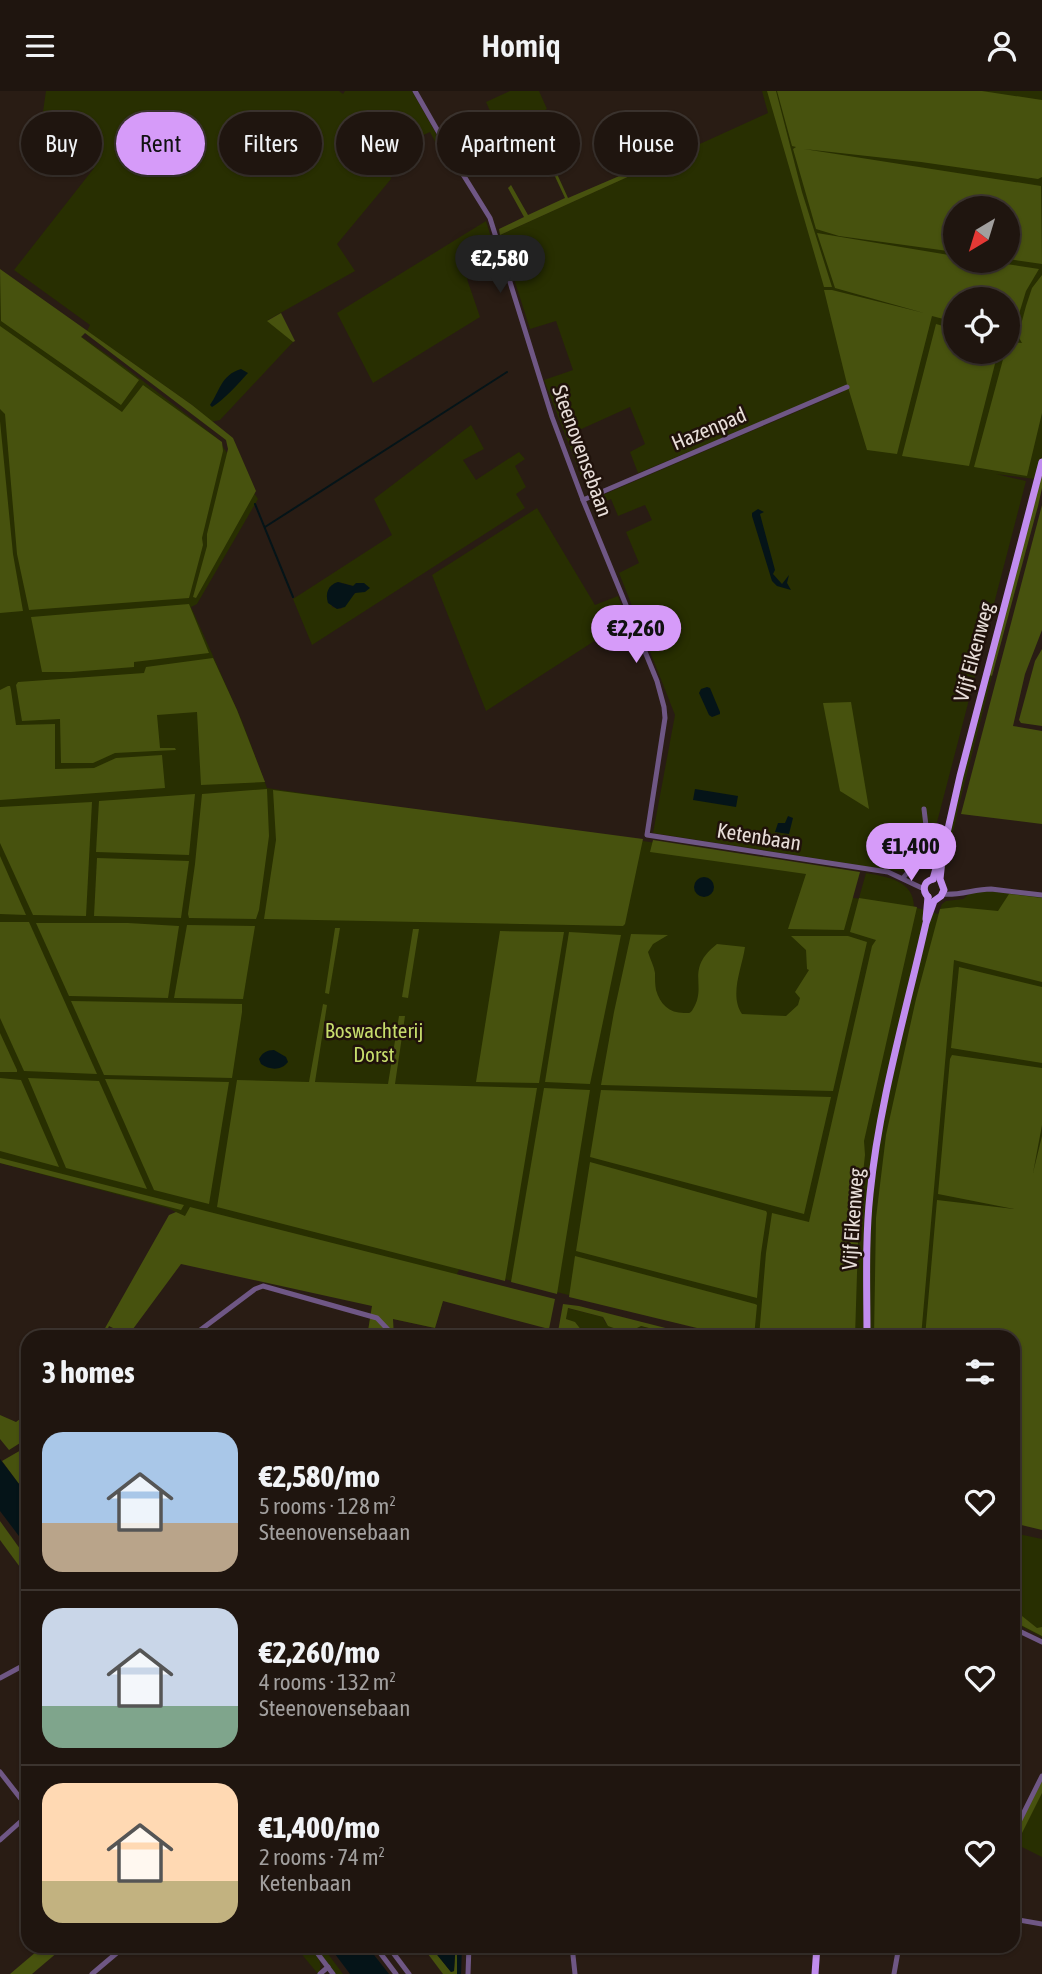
<!DOCTYPE html>
<meta charset="utf-8">
<style>
body{margin:0;font-family:"Asap Condensed",sans-serif;background:#271e18;color:#f1f3f6;height:100vh;display:flex;flex-direction:column;font-size:26px;white-space:nowrap}
*{box-sizing:border-box;margin:0}
p{font-size:23px;color:#a19f9e}
.icon{flex:none;width:38px;height:38px;fill:none;stroke:currentColor;stroke-width:2;stroke-linecap:round;stroke-linejoin:round}
.map{position:relative;flex:1;overflow:hidden}
.panel{position:absolute;left:21px;top:1239px;width:999px;height:623px;display:flex;flex-direction:column;background:#1f150f;border-radius:21px;box-shadow:0 2px 5px #0004,0 0 0 2px #3c342f}
.panel>*{flex:none}
.hud{position:absolute;left:21px;top:21px;width:1001px;height:63px;display:flex;gap:14px}
.needle{width:46px;rotate:218deg}
.tools{position:absolute;left:943px;top:105px;display:grid;gap:14px}
.tools a{display:grid;place-items:center;width:77px;height:77px;border-radius:50%;background:#1f150f;box-shadow:0 2px 5px #0004,0 0 0 2px #3c342f;font-size:35px}
.price{position:absolute;translate:-50% -60px;padding:0 16px;border-radius:24px;background:#d69bf9;color:#111;font-size:23px;line-height:46px;filter:drop-shadow(0 2px 4px #0008)}
.price::after{content:'';position:absolute;left:50%;top:42px;width:21px;height:16px;margin-left:-10px;background:inherit;clip-path:polygon(0 0,100% 0,50% 100%)}
.price.on{background:#222;color:#fff}
ul{padding:0;list-style:none}
li{display:flex;align-items:center;gap:21px;height:175px;padding:0 21px}
li+li{border-top:2px solid #3c342f}
li span{display:grid;place-items:center;flex:none;width:196px;height:140px;border-radius:21px;color:#555}
li>.icon{margin-inline-start:auto}
span .icon{width:84px;height:84px;fill:#fffc;stroke-width:1}
li b{font-size:30px}
h2{display:flex;justify-content:space-between;align-items:center;height:84px;padding:0 21px;font-size:30px}
.tag{padding:0 24px;border-radius:32px;background:#1f150f;box-shadow:0 2px 5px #0004,0 0 0 2px #3c342f;font-size:24px;line-height:63px}
.tag.on{background:#d69bf9;color:#111}
header{display:flex;justify-content:space-between;align-items:center;height:91px;padding:0 21px;background:#1f150f;font-size:32px;font-weight:600}
.map>svg:first-child{display:block}
</style>
<header><svg class="icon" aria-label="menu" viewBox="0 0 24 24"><path d="M4 6h16M4 12h16M4 18h16"/></svg>Homiq<svg class="icon" aria-label="person" viewBox="0 0 24 24"><circle cx="12" cy="8" r="4"/><path d="M4 21q1-7 8-7t8 7"/></svg></header>
<div class="map">
<svg width="1042" height="1883" viewBox="0 0 1042 1883">
<rect width="100%" height="100%" fill="#291c14"/>
<!-- green -->
<g fill="#282f01" fill-rule="evenodd">
<path d="M46,0h293l4,3 2,-3h67l42,74 -5,3 -19,-36 -27,12 4,11 -9,5 3,6 -11,7 1,6 -54,65 18,27 -87,49 25,22 -73,78 -9,2 -19,-17 -105,-74 3,-6 -76,-55 80,-102 -52,-49z"/>
<path d="M510,0h29l8,18 -47,24 -14,-31z"/>
<path d="M762,0h280v389l-46,-6 30,7 -97,372 -26,19 -250,-39 22,-118 -56,-142 20,-10 -13,-31 26,-12 -7,-15 -27,11 -7,-17 -18,8 -2,-7 252,-108 -1,-3 -204,84 -8,-21 15,-8 -15,-37 -53,24 12,35 -2,6 -5,6 -38,-98 29,-10 -17,-49 -26,8 -30,-94 268,-122zM956,117h52v53h-52zM956,208h52v53h-52z"/>
<path d="M486,130l12,39 -31,19 13,38 -107,66 -36,-70z"/>
<path d="M0,188l126,89 91,70 41,61 -61,105 -6,3 51,114 25,67 267,39h12l311,45 -7,23 4,3 8,1 -3,-1 7,-25c21,4 48,7 48,34l24,7 4,-10 4,-3 17,-2 6,-5 16,-3 57,5v631l-29,-190h-275l-278,-69 -17,33 -8,27 -42,-9 -26,18 5,-31 -196,-94 -8,-4 -168,-45z"/>
<path d="M471,334l13,24 -21,11 13,20 43,-28 6,7 -10,7 11,21 -10,7 9,14 -213,137 -19,-46 99,-64 -18,-36zM338,491l15,4 4,6 -4,3 -12,14 -9,-2 -1,-21z"/>
<path d="M537,417l58,97 23,-9 9,24 -141,91 -54,-136z"/>
<path d="M989,584l3,1 -33,129 -14,64h-2l20,-93z"/>
<path d="M567,1217l36,9 2,5 11,8h17l7,-4 44,11c-30,0 -73,5 -101,-5 -7,-3 -9,-11 -17,-13z"/>
<path d="M1013,1442l29,6v98l-29,-15v-34l3,-12 -3,-2z"/>
<path d="M1042,1693v73l-28,-14z"/>
<path d="M295,1855h14c7,9 16,17 9,28z"/>
<path d="M315,1855h7l21,28h-7z"/>
</g>
<!-- forest -->
<g fill="#47520e">
<path d="M767,0h9l26,101 30,95h-8z"/>
<path d="M777,0h205l60,9v77l-4,2 -117,-17 -117,-13 237,37 1,78 -34,-5v-51h-52l-1,44 -116,-16 -23,-7 -23,-80 3,-2 -4,-1z"/>
<path d="M542,50l26,57 63,-27 1,4 -132,60 -1,-6 25,-12 -16,-29 3,-3 17,30 37,-17 -26,-56z"/>
<path d="M817,142l138,23 1,5h31l52,8 -13,22 -14,46h-4v-38h-52l-1,23 -23,-6 -35,138 -30,-4 -20,-66 -23,-94h8l92,23 -89,-25z"/>
<path d="M0,178l192,136 41,33 23,53 -60,107 -3,-1 14,-51v-12l21,-85 -2,-9 -141,-107 -4,4 58,43 -18,25 -120,-84z"/>
<path d="M1042,184v138l-15,63 -53,-9 31,-115h3v-10l14,1 -4,-7 8,-30 6,-18z"/>
<path d="M281,222l14,28 -2,1 -26,-21z"/>
<path d="M936,233l19,5 1,23h42l-29,114 -67,-10z"/>
<path d="M0,235l122,86 21,-27 79,57 1,9 -21,87 1,7 -14,53 -160,12 -12,-56 -12,-140 -5,-5z"/>
<path d="M0,330l13,133 10,57 -23,2z"/>
<path d="M1042,382v15l-4,18 -46,170 -3,-1z"/>
<path d="M1042,414v125l-17,44 -12,52 29,5v93l-81,-10z"/>
<path d="M189,513l20,49 -75,9v5l-63,5h-29l-11,-55z"/>
<path d="M1042,558v77l-21,-3 -2,-3 16,-59z"/>
<path d="M213,567l24,52 28,72 -64,3 -4,-73 -40,3 3,33h15l1,2 -61,3 -22,10h-32l-1,-44 -38,2 -6,-36 2,-3 126,-9 2,-6z"/>
<path d="M8,595h2l1,4 5,35 39,-1v45l39,-1 22,-10 46,-3 3,33 -165,12v-110z"/>
<path d="M851,611l18,107 -29,-18 -17,-88z"/>
<path d="M267,698l2,47 -10,74 -3,9 -67,-1 -1,-4 7,-50 7,-70z"/>
<path d="M273,699l370,49 -18,85 -2,2 -359,-7 12,-79z"/>
<path d="M195,703l-6,61 -93,-3 3,-51z"/>
<path d="M92,711l-6,114 -53,-1 -33,-72v-36z"/>
<path d="M653,749l207,32 -16,58 -56,-1 18,-55 -156,-22z"/>
<path d="M0,765l26,59 -26,-1z"/>
<path d="M97,767l92,3 -8,57 -87,-2z"/>
<path d="M1009,803l33,4v84l-88,-22 -33,377h-47l2,-119 10,-83 30,-136 24,-90 17,-2 41,4z"/>
<path d="M859,807l58,9 -53,234 1,14 -6,55 -4,127h-96l7,-84 6,-40 37,9 63,-276 4,-6 -26,-8z"/>
<path d="M0,831h29l68,152 -73,-3 -24,-53z"/>
<path d="M36,832h92l51,3 -11,72 -99,-2z"/>
<path d="M187,834l68,1 -12,73 -69,-1z"/>
<path d="M335,837h5l-11,66 -4,-1z"/>
<path d="M413,838h6l-11,69 -6,-1z"/>
<path d="M500,840l64,1 -25,151 -63,-1z"/>
<path d="M569,841l52,3 -31,149 -45,-2z"/>
<path d="M631,843l37,1 -15,9 -5,8c2,7 6,14 7,21 0,6 0,12 1,17 4,14 13,23 28,23 5,0 6,1 9,-4 15,-24 -9,-39 24,-65l28,3c-3,21 -16,48 -3,67l44,2 12,-11 2,-7 -5,-6 14,-22 -2,-1 -1,-19 -15,-14h57l19,6 -34,149 -232,-6 13,-73z"/>
<path d="M959,876l83,20v76l-91,-15z"/>
<path d="M71,910l171,3v8l-10,66 -128,-3z"/>
<path d="M323,913l4,1 -12,77 73,2 11,-68h6l-10,68 142,4 -32,193 -288,-74 20,-127 72,2z"/>
<path d="M0,942l17,37v2h-17z"/>
<path d="M952,964l90,13v57l-9,48 9,-37v394l-29,-7v-186h-88l12,-137 77,9 -76,-15 12,-135z"/>
<path d="M0,987l21,2 38,87 -59,-16z"/>
<path d="M28,987l71,3 48,108 -81,-21z"/>
<path d="M105,988l124,3 -20,122 -55,-14z"/>
<path d="M544,997l46,2 -33,204 -46,-12z"/>
<path d="M601,999l230,7 -27,117 -214,-57z"/>
<path d="M0,1067l184,47 -3,5 -181,-47z"/>
<path d="M590,1071l176,49 1,2 -6,40 -4,45 -181,-47z"/>
<path d="M190,1116l365,92 -6,30 -106,-28 -8,27 -42,-9 1,18h-27l5,-31 -191,-42 -48,65 3,8h-21l4,-6 -10,-5 -5,11h-4l69,-122 7,-3 9,4z"/>
<path d="M575,1165l180,48 2,1 -3,32h-20l-165,-40z"/>
<path d="M563,1213l16,2 122,31h-17l-43,-11 -8,4h-14l-11,-4 -5,-9 -35,-9 -2,11 9,3 7,9 25,6h-15l-28,-7 -2,7h-5z"/>
<path d="M28,1322v25l-19,12 -9,-11v-24l16,7z"/>
<path d="M28,1355v8l-9,7 9,13v22l-26,-35z"/>
<path d="M0,1430l28,39v18l-28,-38z"/>
<path d="M1013,1521l9,4 15,12 5,-1v9l-29,-15z"/>
<path d="M1042,1690v12l-27,54 -2,-9z"/>
<path d="M43,1855h22l-33,28h-22z"/>
<path d="M422,1855h8l21,26 3,-1 1,-16 2,-1v20h-14z"/>
</g>
<!-- water -->
<g fill="#051418">
<path d="M241,278l7,4c-10,11 -24,27 -36,34l-2,-2c10,-14 11,-30 31,-36z"/>
<path d="M758,418l6,3 -4,2 15,56 -2,4 9,10 7,-9 -2,8 4,7 -14,-4 -5,-5 -20,-65v-3z"/>
<path d="M338,491l15,4 3,-3h8l6,5 -5,4 -10,1 -10,14 -8,2 -9,-6c-3,-10 0,-18 10,-21z"/>
<path d="M707,596l3,1 10,24v2l-8,3 -3,-2 -10,-22 2,-4z"/>
<path d="M695,698l43,7 -2,11 -43,-7z"/>
<path d="M788,725l5,2 -4,16 -14,-2 3,-9h7z"/>
<circle cx="704" cy="796" r="10"/>
<path d="M274,959l12,7 2,5c-7,9 -18,8 -27,2l-2,-5c3,-6 8,-9 15,-9z"/>
<path d="M0,1368l28,37v52l-28,-37z"/>
<path d="M329,1855h38l22,28h-39z"/>
<path d="M430,1855h24l3,4 2,-4h3l-1,28h-4v-20l-2,1 -1,16 -3,1z"/>
</g>
<g fill="none" stroke-linecap="round" stroke-linejoin="round">
<!-- stream -->
<g stroke="#051418" stroke-width="2">
<path d="M255,413l38,93"/>
<path d="M265,436l242,-155"/>
</g>
<!-- minor -->
<g stroke="#6f5785" stroke-width="5">
<path d="M415,0l44,77 31,50 62,199 31,83 74,181 7,26 1,11 -18,117 241,37 36,17"/>
<path d="M583,409l264,-113"/>
<path d="M903,787l22,-26 2,-18 -3,-25"/>
<path d="M942,803c17,2 32,-5 49,-5l51,6"/>
<path d="M191,1246l64,-48 8,-3 114,32 18,19"/>
<path d="M1013,1537l29,14"/>
<path d="M0,1587l28,-15"/>
<path d="M0,1681l28,36"/>
<path d="M1013,1736l3,1 26,-52"/>
<path d="M0,1749l28,-25"/>
<path d="M1013,1828l29,5"/>
<path d="M312,1855l21,28"/>
<path d="M375,1855l21,28"/>
<path d="M388,1855l21,28"/>
<path d="M572,1855l3,28"/>
<path d="M92,1883l33,-28"/>
<path d="M320,1883l8,-7"/>
<path d="M468,1883l1,-28"/>
<path d="M894,1883l5,-28"/>
</g>
<!-- major -->
<g stroke="#c18dee" stroke-width="7">
<path d="M933,788l6,-21"/>
<path d="M928,806c-6,-7 -5,-15 5,-18"/>
<path d="M926,828l2,-22"/>
<path d="M867,1246c0,-48 -2,-96 3,-143 9,-92 36,-182 56,-271l8,-22 7,-5 3,-6 -4,-11 3,-28 17,-75 82,-314"/>
<path d="M815,1883l2,-28"/>
</g>
</g>
<g text-anchor="middle" stroke-width="5" stroke-linejoin="round" paint-order="stroke">
<!-- street labels -->
<g font-size="21" fill="#e8ded9" stroke="#20120b">
<text transform="translate(709 338) rotate(-23)" y="7">Hazenpad</text>
<text transform="translate(582 360) rotate(70)" y="7">Steenovensebaan</text>
<text transform="translate(974 561) rotate(-75)" y="7">Vijf Eikenweg</text>
<text transform="translate(759 746) rotate(9)" y="7">Ketenbaan</text>
<text transform="translate(853 1128) rotate(-86)" y="7">Vijf Eikenweg</text>
</g>
<!-- park labels -->
<g font-size="21" fill="#c7dd6c" stroke="#20120b">
<text x="374" y="947">Boswachterij<tspan x="374" dy="24">Dorst</tspan></text>
</g>
</g>
</svg>
<div class="tools">
<a><svg class="needle" viewBox="-14 -14 28 28"><path d="M0-13l5 13h-10z" fill="#e53935"/><path d="M0 13l5-13h-10z" fill="#a19f9e"/></svg></a>
<a><svg class="icon" aria-label="locate" viewBox="0 0 24 24"><circle cx="12" cy="12" r="6"/><path d="M12 2v4M12 18v4M2 12h4M18 12h4"/></svg></a>
</div>
<b class="price on" style="left:500px;top:204px">€2,580</b>
<b class="price" style="left:636px;top:574px">€2,260</b>
<b class="price" style="left:911px;top:792px">€1,400</b>
<div class="hud">
<a class="tag">Buy</a>
<a class="tag on">Rent</a>
<a class="tag">Filters</a>
<a class="tag">New</a>
<a class="tag">Apartment</a>
<a class="tag">House</a>
</div>
<section class="panel">
<h2>3 homes<svg class="icon" aria-label="filters" viewBox="0 0 24 24"><path d="M4 7h16M4 17h16"/><circle cx="9" cy="7" r="2"/><circle cx="15" cy="17" r="2"/></svg></h2>
<ul>
<li><span style="background:linear-gradient(#a9c7e8 65%,#b9a48a 0)"><svg class="icon" aria-label="home" viewBox="0 0 24 24"><path d="M3 11l9-7 9 7M6 9v11h12V9"/></svg></span><div><b>€2,580/mo</b><p>5 rooms · 128 m²</p><p>Steenovensebaan</p></div><svg class="icon" aria-label="heart" viewBox="0 0 24 24"><path d="M12 20l-8-8c-3-5 5-10 8-4 3-6 11-1 8 4z"/></svg></li>
<li><span style="background:linear-gradient(#c9d6e8 70%,#7fa58c 0)"><svg class="icon" aria-label="home" viewBox="0 0 24 24"><path d="M3 11l9-7 9 7M6 9v11h12V9"/></svg></span><div><b>€2,260/mo</b><p>4 rooms · 132 m²</p><p>Steenovensebaan</p></div><svg class="icon" aria-label="heart" viewBox="0 0 24 24"><path d="M12 20l-8-8c-3-5 5-10 8-4 3-6 11-1 8 4z"/></svg></li>
<li><span style="background:linear-gradient(#ffd9b3 70%,#c2b280 0)"><svg class="icon" aria-label="home" viewBox="0 0 24 24"><path d="M3 11l9-7 9 7M6 9v11h12V9"/></svg></span><div><b>€1,400/mo</b><p>2 rooms · 74 m²</p><p>Ketenbaan</p></div><svg class="icon" aria-label="heart" viewBox="0 0 24 24"><path d="M12 20l-8-8c-3-5 5-10 8-4 3-6 11-1 8 4z"/></svg></li>
</ul>
</section>
</div>
